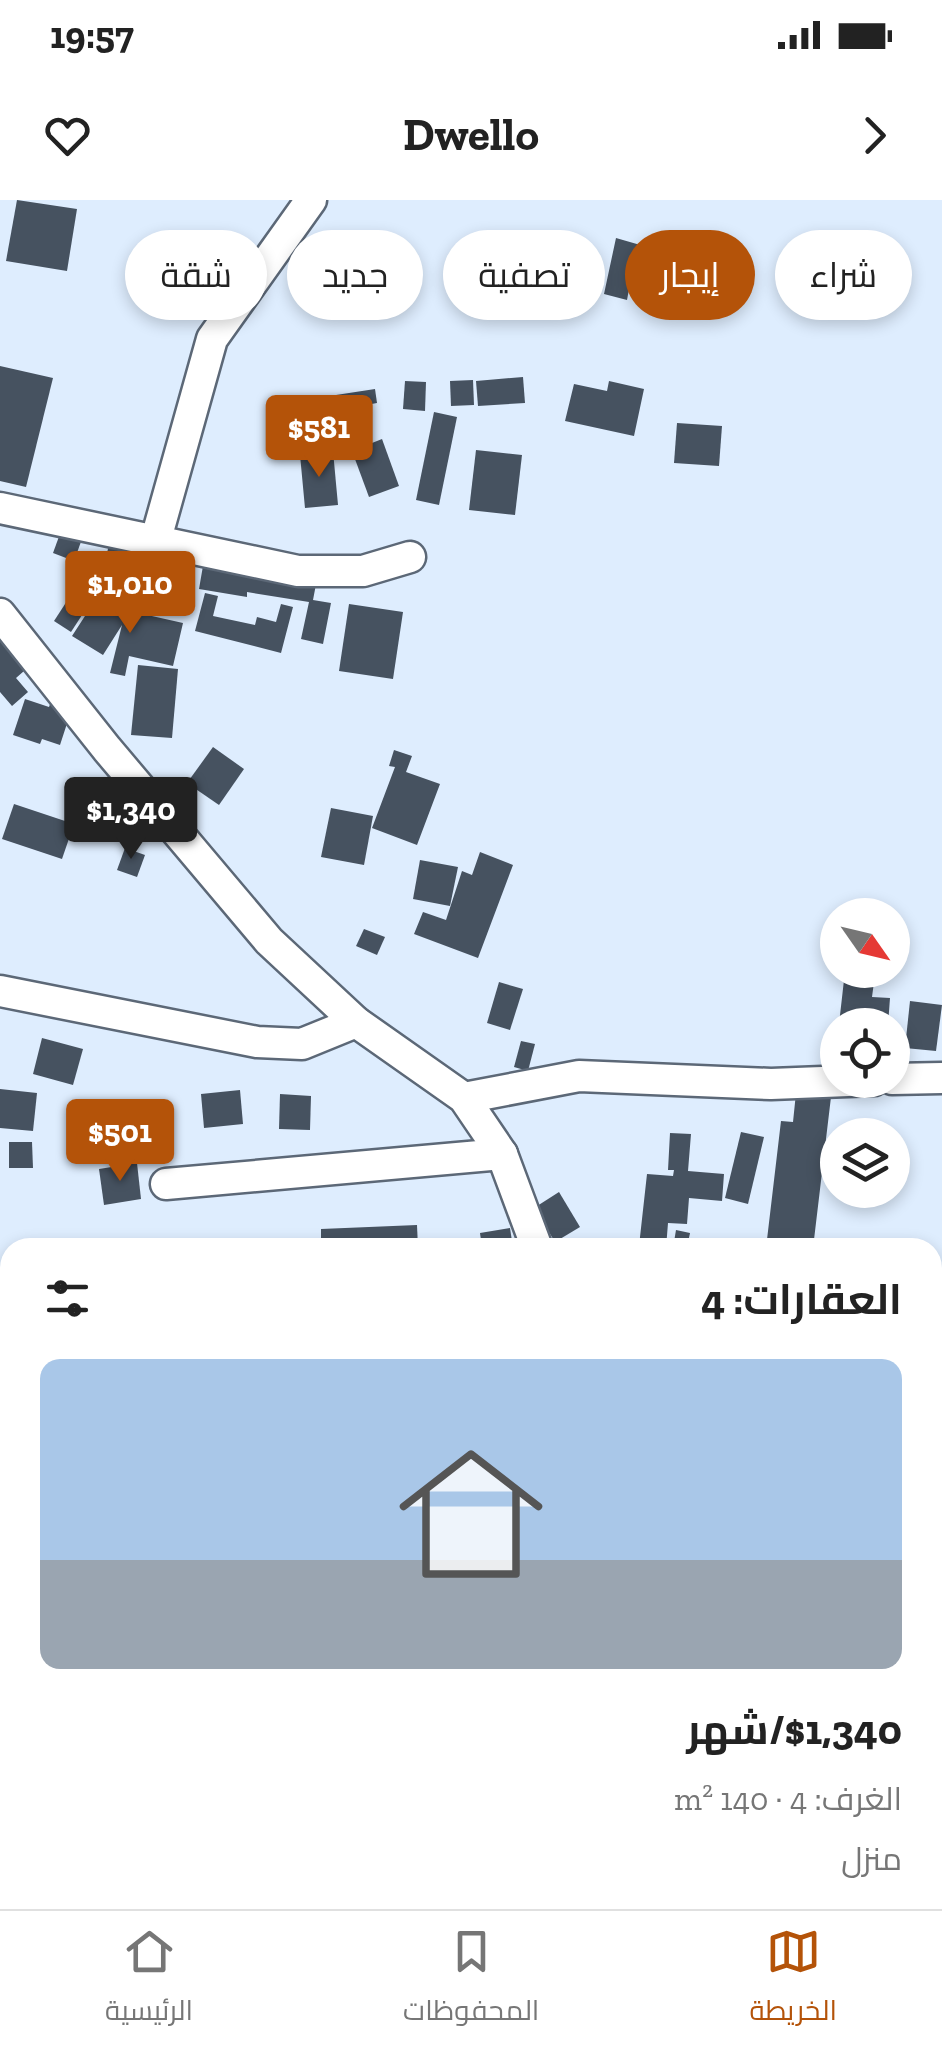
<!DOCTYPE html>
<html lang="ar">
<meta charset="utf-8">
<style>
body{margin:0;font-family:"Zilla Slab",Cairo,serif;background:#f6f6f6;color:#222;direction:rtl;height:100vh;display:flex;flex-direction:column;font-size:38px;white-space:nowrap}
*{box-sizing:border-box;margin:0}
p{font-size:32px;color:#767676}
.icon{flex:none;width:55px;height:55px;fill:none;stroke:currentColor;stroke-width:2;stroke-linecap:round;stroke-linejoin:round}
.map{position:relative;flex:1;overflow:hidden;direction:ltr}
.sheet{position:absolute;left:0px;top:1038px;width:942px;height:672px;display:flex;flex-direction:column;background:#fff;border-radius:30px 30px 0 0;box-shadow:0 5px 15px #0003;direction:rtl}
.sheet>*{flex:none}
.hud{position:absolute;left:30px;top:30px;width:882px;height:90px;direction:rtl;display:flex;gap:20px}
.needle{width:65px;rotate:124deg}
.tools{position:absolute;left:820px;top:698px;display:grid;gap:20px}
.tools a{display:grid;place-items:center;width:90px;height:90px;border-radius:50%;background:#fff;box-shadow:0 5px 15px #0003;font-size:50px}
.price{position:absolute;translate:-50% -85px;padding:0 22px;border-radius:10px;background:#b45309;color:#fff;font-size:32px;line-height:65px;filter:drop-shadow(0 2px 5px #0008)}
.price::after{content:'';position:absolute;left:50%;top:60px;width:30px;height:22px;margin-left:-15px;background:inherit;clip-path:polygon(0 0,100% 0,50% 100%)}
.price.current{background:#222;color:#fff}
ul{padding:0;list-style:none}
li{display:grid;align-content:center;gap:20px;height:530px;padding:0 40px}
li+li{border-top:2px solid #e0e0e0}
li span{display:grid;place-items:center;height:310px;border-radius:20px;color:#555}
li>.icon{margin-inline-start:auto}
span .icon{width:180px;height:180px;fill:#fffc;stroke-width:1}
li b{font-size:42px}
h2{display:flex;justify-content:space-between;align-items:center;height:120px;padding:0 40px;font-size:42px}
.chip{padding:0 35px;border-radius:45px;background:#fff;box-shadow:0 5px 15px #0003;font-size:35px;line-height:90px}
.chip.current{background:#b45309;color:#fff}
.status{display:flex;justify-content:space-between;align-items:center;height:70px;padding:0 50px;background:#fff;direction:ltr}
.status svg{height:28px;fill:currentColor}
header{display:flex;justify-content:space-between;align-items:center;height:130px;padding:0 40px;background:#fff;font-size:45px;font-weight:700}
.tabs{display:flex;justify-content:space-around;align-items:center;height:140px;border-top:2px solid #e0e0e0;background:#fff;font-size:28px;color:#767676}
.tabs a{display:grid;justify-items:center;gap:5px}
.tabs .current{color:#b45309}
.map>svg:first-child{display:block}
</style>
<div class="status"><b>19:57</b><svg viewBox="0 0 49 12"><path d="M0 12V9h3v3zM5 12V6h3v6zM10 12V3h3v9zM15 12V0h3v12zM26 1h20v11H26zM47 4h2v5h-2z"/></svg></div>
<header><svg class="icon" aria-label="forward" viewBox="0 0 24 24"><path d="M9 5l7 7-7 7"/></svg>Dwello<svg class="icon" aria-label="heart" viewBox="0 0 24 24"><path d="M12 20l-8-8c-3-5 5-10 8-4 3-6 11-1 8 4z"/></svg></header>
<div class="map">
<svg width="942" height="1709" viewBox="0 0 942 1709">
<rect width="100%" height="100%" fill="#deedfe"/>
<!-- building -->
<g fill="#465260">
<path d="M17,0l60,9 -10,62 -61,-10z"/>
<path d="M616,38l52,15 -12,38 -26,-7 -3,16 -23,-6z"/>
<path d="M0,166l53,12 -27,109 -26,-6z"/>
<path d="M523,177l2,26 -47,3 -2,-25z"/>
<path d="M473,180l1,25 -23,1 -1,-25z"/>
<path d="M405,181l21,1 -1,29 -22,-2z"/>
<path d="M609,181l35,8 -10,47 -69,-15 9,-37 33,7z"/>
<path d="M375,189l2,14 -38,7 -3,-15z"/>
<path d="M434,212l23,5 -18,88 -23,-5z"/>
<path d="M677,223l45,3 -3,40 -45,-3z"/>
<path d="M382,239l17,47 -30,11 -17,-46z"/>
<path d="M476,250l46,5 -7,60 -46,-5z"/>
<path d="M333,251l5,54 -33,3 -5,-53z"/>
<path d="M61,331l21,8 -8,22 -21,-8z"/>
<path d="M109,344l34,8 -9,41 -34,-7z"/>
<path d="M150,346l37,10 -15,54 -37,-11z"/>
<path d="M204,360l113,19 -4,21 18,3 -8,41 -22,-5 8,-37 -62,-10v5l-48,-8z"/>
<path d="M80,381l17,11 -26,40 -17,-11z"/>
<path d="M205,393l13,3 -5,20 42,9 2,-8 19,5 5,-18 12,3 -12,46 -86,-22z"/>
<path d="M96,399l28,17 1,-6 58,13 -10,43 -44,-10 -4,20 -15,-3 12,-48 -19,30 -31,-19z"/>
<path d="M349,404l54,8 -10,67 -54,-8z"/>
<path d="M7,436l25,28 -16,14 12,14 -16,14 -12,-14v-50z"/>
<path d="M138,465l40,4 -6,69 -41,-3z"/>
<path d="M53,496l21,6 -14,43 -18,-6 -2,5 -27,-9 12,-36 24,8z"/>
<path d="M213,547l31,22 -25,36 -32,-22z"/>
<path d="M394,550l18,6 -6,16 34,12 -23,61 -45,-17 23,-61 -6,-1z"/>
<path d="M14,604l60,20 -12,35 -60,-20z"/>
<path d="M331,608l42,8 -9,49 -43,-8z"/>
<path d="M125,648l20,7 -8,22 -20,-7z"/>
<path d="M480,652l33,13 -35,93 -64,-24 9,-22 23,8 16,-49 10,4z"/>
<path d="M420,660l38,7 -8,39 -37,-7z"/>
<path d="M364,729l21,8 -8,18 -21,-9z"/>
<path d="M844,780l30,2 -2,15 18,1 -2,27 -49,-1z"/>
<path d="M499,782l24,7 -13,41 -23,-7z"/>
<path d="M910,801l32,4 -6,46 -31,-3z"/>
<path d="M42,838l41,11 -10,36 -40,-11z"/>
<path d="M521,841l14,3 -7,27 -14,-4z"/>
<path d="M0,889l37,4 -4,38 -33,-3z"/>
<path d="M240,890l3,34 -39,4 -3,-34z"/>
<path d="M796,893l35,4 -18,151h-47l15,-127 12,1z"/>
<path d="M280,894l31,2 -1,34 -31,-1z"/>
<path d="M741,932l23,5 -16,67 -23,-6z"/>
<path d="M670,933l21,1 -3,37 36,3 -2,27 -33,-3 -2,26 -19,-1 -2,25 -27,-2 8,-72 26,2 1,-6h-6z"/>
<path d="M9,942h23l1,26h-24z"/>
<path d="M137,963l4,36 -37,6 -5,-36z"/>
<path d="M559,992l21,35 -25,15 -21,-34z"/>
<path d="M417,1025l1,23h-97v-19z"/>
<path d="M510,1028l3,20h-31l-2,-15z"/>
<path d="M676,1030l14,3 -3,15h-14z"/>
<path d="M181,1038l1,10h-28l-1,-8z"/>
<path d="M595,1038l34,1v9h-34z"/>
</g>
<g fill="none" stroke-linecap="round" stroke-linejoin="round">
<!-- minor casing -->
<g stroke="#5c6877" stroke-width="35">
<g id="minor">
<path d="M0,308l298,63h65l47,-14"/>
<path d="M156,339l56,-200 99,-139"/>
<path d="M0,414l107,135 162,192 87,81 108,76 38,56 35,94"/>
<path d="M0,791l257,51 45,2 54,-22"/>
<path d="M892,879l50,-1"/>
<path d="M464,898l115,-22 192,8 103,-4"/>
<path d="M166,984l336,-30"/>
<path d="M932,1424l10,4"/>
<path d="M856,1709l6,-9"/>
</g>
</g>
<!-- minor -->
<use href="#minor" stroke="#fff" stroke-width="30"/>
</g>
</svg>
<div class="tools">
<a><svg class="needle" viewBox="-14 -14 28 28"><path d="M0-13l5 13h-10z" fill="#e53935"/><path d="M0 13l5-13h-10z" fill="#767676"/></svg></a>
<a><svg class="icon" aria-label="locate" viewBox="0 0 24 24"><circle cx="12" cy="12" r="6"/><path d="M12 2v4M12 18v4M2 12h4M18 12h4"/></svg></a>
<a><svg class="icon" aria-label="layers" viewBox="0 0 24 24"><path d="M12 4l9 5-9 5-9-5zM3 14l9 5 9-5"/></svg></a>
</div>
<b class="price" style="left:319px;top:280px">$581</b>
<b class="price" style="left:130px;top:436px">$1,010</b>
<b class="price current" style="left:131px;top:662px">$1,340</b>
<b class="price" style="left:120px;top:984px">$501</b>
<div class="hud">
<a class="chip">شراء</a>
<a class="chip current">إيجار</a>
<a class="chip">تصفية</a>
<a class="chip">جديد</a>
<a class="chip">شقة</a>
</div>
<section class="sheet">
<h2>العقارات: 4<svg class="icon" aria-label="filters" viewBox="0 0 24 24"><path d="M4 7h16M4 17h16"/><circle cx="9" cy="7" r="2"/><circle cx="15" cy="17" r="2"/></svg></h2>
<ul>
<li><span style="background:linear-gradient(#a9c7e8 65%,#9aa5b1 0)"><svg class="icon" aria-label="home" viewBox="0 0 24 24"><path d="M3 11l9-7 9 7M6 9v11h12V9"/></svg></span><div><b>$1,340/شهر</b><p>الغرف: 4 · 140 m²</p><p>منزل</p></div></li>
</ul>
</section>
</div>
<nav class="tabs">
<a class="current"><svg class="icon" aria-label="map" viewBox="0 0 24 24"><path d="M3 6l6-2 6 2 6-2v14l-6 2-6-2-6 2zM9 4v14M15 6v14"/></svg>الخريطة</a>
<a><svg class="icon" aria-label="saved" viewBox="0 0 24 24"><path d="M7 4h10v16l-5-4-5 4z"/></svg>المحفوظات</a>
<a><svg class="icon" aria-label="home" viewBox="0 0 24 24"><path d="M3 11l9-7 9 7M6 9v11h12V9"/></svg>الرئيسية</a>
</nav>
